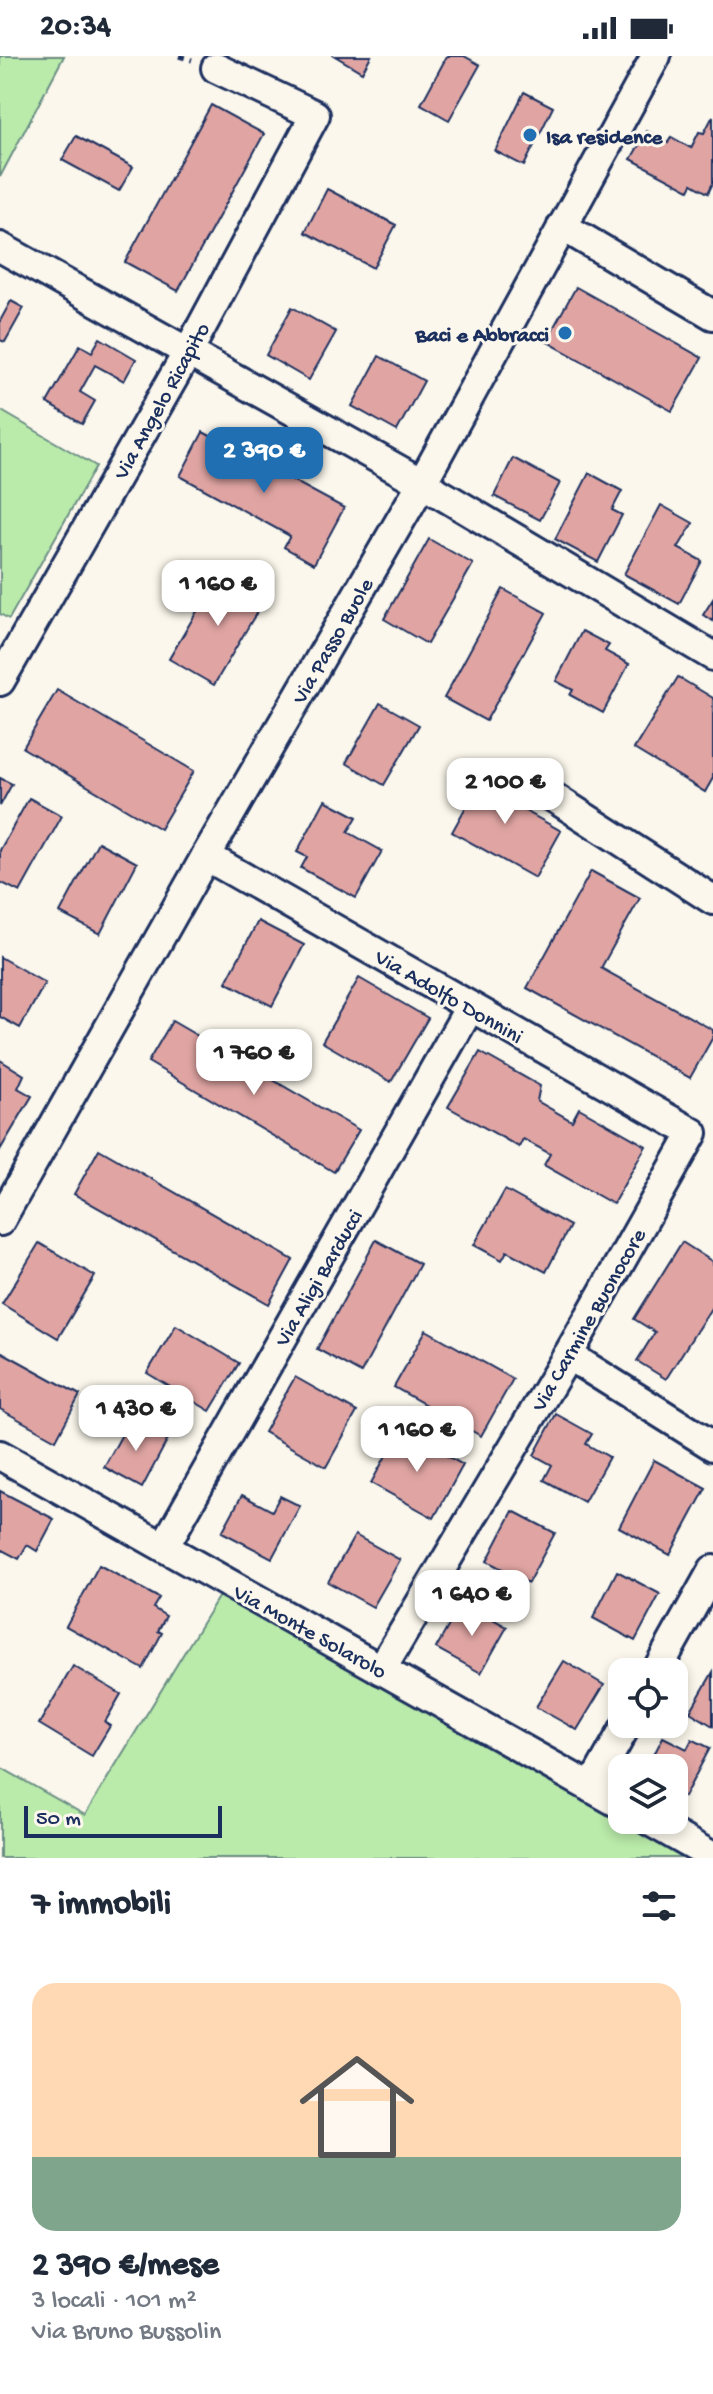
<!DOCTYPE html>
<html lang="it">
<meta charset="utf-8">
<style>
body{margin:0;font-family:"Gochi Hand",sans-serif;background:#f2f2f3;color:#1f2937;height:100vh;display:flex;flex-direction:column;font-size:30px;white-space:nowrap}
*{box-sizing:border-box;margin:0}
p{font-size:26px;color:#747a83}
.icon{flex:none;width:44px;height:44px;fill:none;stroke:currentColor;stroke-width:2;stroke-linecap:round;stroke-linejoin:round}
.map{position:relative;height:1802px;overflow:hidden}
.drawer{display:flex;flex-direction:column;background:#fff;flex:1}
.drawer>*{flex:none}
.controls{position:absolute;left:608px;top:1602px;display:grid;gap:16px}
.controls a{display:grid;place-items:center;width:80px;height:80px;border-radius:16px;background:#fff;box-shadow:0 4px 12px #0003;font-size:40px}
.scale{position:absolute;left:24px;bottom:20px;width:198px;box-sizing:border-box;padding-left:8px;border:4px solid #1b2f5e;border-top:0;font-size:22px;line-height:28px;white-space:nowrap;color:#1b2f5e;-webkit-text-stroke:6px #fbf7ec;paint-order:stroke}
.price{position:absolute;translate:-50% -68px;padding:0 18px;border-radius:16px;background:#fff;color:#222;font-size:26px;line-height:52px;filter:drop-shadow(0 2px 4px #0008)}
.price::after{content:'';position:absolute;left:50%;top:48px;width:24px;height:18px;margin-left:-12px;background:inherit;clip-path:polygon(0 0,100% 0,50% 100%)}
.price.active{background:#1f6fb2;color:#fff}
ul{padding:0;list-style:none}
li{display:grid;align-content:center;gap:16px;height:424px;padding:0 32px}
li span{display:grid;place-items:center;height:248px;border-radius:24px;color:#555}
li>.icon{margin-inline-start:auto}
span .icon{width:144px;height:144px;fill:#fffc;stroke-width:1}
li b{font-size:34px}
h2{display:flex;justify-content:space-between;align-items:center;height:96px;padding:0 32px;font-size:34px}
.status{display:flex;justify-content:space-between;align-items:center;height:56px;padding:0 40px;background:#fff;direction:ltr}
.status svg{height:22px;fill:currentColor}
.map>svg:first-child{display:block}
</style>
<div class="status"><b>20:34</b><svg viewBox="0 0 49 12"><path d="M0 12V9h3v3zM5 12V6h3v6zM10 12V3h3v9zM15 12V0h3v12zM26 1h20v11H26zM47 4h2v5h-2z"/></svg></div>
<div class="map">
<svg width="713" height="1802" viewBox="0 0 713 1802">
<rect width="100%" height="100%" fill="#fbf7ec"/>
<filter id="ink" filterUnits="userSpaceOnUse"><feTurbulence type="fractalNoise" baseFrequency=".0125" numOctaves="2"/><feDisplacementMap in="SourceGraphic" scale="16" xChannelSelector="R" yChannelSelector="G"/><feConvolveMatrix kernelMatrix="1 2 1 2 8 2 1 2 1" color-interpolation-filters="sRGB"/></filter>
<g filter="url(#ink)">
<!-- green -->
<g fill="#baebaa" stroke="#6a8d84" stroke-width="2">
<path d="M0,0h64l-64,121z"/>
<path d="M0,354l96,56 -87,153 -9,-5z"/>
<path d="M220,1538l465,264h-685v-91l85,48z"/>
</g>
<!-- building -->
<g fill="#e0a5a3" stroke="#1b2f5e" stroke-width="2">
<path d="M335,0h36l-9,16z"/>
<path d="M447,0h17l16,9 -31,55 -28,-16z"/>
<path d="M524,36l29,15 -29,59 -29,-15z"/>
<path d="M211,49l53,29 -86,157 -53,-29z"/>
<path d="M713,60v67l-5,10 -16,-9 -3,6 -58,-31 16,-28 21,12 3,-6 20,11 8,-16 5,1z"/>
<path d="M76,80l57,31 -14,24 -57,-31z"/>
<path d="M327,133l69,36 -23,43 -68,-36z"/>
<path d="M576,231l126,71 -30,53 -126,-70z"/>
<path d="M11,245l13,7 -19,34 -5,-2v-19z"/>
<path d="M292,251l44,25 -27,48 -43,-25z"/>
<path d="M100,282l36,21 -12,22 -29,-16 -15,27 15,9 -13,23 -35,-21 33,-58 12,7z"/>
<path d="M379,300l45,25 -27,50 -45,-25z"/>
<path d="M203,376l141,76 -30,56 -30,-17 6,-11 -110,-60z"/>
<path d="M513,402l47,25 -20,37 -46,-24z"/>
<path d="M589,417l33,18 -10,19 10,5 -24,47 -43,-23z"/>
<path d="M661,449l32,18 -15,25 24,13 -23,43 -55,-30z"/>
<path d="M429,483l44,25 -46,80 -43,-25z"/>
<path d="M232,516l36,21 -54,92 -45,-26 44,-75 9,5z"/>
<path d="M503,533l43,24 -60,108 -42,-23z"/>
<path d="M713,543v22l-10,-6z"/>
<path d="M582,575l27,14 -4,6 24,13 -26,49 -33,-18 3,-5 -17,-9z"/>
<path d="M678,621l35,21v80l-8,14 -71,-43z"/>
<path d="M57,634l137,81 -34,58 -137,-81z"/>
<path d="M380,647l39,22 -35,60 -38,-22z"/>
<path d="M488,711l26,15 -10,17 57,32 -26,47 -83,-46z"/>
<path d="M0,722l12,6 -12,22z"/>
<path d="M29,742l33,18 -42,76 -20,-10v-32z"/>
<path d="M325,744l32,17 -9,15 34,19 -26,47 -55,-30 6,-11 -10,-5z"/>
<path d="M98,786l39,21 -37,71 -40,-21z"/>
<path d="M591,815l49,27 -39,70 112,62v7l-23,41 -163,-90z"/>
<path d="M258,865l46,24 -32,61 -46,-24z"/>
<path d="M0,901l45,26 -25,45 -20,-11z"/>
<path d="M359,922l69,40 -37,64 -69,-40z"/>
<path d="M172,965l187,109 -25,42 -186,-110z"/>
<path d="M480,996l60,34 -3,15 35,20 7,-13 67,38 -33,58 -69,-39 6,-11 -27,-15 -4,8 -71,-40z"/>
<path d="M0,1004l24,15 -6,13 14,8 -32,54z"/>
<path d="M99,1093l194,111 -24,44 -195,-110z"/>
<path d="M505,1134l65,36 -24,46 -39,-21 -5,9 -28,-15z"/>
<path d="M376,1184l44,24 -59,109 -44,-24z"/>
<path d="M682,1186l31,20v43l-47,74 -29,-18 18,-29 -21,-13z"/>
<path d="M39,1187l56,33 -37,62 -56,-34z"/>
<path d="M176,1269l63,38 -29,48 -63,-38z"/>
<path d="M426,1274l87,49 -32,57 -87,-49z"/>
<path d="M0,1295l80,44 -24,45 -56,-31z"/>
<path d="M295,1321l62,35 -31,55 -62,-35z"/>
<path d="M556,1358l36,20 -6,10 23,13 -25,45 -40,-22 8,-15 -18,-10z"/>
<path d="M131,1362l37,21 -26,49 -38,-21z"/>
<path d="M400,1374l63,35 -29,53 -63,-35z"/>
<path d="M654,1404l52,28 -36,67 -51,-28z"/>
<path d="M0,1435l54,28 -17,32 -10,-6 -8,14 -19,-10z"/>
<path d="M242,1439l30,16 8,-15 20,10 -28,52 -50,-26z"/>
<path d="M513,1455l42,22 -27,50 -41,-22z"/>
<path d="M355,1479l45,25 -27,47 -45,-25z"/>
<path d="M99,1509l60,33 -6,10 13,8 -8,15 4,2 -19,36 -77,-43z"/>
<path d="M617,1515l43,23 -25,47 -42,-23z"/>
<path d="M462,1546l45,25 -26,46 -45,-25z"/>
<path d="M564,1605l40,24 -27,45 -41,-23z"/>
<path d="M73,1610l48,28 -16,28 5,4 -18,30 -53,-32z"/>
<path d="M713,1616v54l-23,-14z"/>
<path d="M663,1681l24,12 5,-10 18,9 -26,49 -10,-6v-23h-27z"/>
</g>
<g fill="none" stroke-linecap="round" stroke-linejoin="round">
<!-- minor casing -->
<g stroke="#1b2f5e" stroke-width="34">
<g id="minor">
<path d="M562,170l151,89"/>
<path d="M0,191l422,236 291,173"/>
<path d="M0,625l188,-329 127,-237 -99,-47"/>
<path d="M536,730l177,114"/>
<path d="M206,800l487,277 -125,222 -187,315"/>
<path d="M0,1165l206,-365 216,-373 234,-427"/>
<path d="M568,1299l145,91"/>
<path d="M0,1399l622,350"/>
<path d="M164,1491l306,-540"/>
<path d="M656,1616l57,-102"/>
<path d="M591,1732l36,-64"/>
<path d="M648,1764l65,37"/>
</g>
</g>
<!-- path -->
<path stroke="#1b2f5e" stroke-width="5" stroke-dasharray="6 6" stroke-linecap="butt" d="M179,0l13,4"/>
<!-- minor -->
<use href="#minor" stroke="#fbf7ec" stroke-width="28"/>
</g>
</g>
<!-- markers -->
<g fill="#1f6fb2" stroke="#fbf7ec" stroke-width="3">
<circle cx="530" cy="79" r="8"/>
<circle cx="565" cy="277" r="8"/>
</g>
<g text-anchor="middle" stroke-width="6" stroke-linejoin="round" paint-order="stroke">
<!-- poi labels -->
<g font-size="22" font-weight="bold" fill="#1b2f5e" stroke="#fbf7ec" text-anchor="start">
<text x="546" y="87">Isa residence</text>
<text x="549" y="285" text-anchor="end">Baci e Abbracci</text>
</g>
<!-- street labels -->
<g font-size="22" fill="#1b2f5e" stroke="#fbf7ec">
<text transform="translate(160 344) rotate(-61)" y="8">Via Angelo Ricapito</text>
<text transform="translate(331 584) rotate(-60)" y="8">Via Passo Buole</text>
<text transform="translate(450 939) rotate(30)" y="8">Via Adolfo Donnini</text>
<text transform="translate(317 1221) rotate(-60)" y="8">Via Aligi Barducci</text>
<text transform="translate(587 1263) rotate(-60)" y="8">Via Carmine Buonocore</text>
<text transform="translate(311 1574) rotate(29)" y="8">Via Monte Solarolo</text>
</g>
</g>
</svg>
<div class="controls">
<a><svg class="icon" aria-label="locate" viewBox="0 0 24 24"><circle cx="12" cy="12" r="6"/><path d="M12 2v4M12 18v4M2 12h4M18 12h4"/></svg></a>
<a><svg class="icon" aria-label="layers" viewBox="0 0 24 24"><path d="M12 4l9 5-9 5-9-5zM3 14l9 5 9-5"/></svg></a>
</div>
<div class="scale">50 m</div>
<b class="price active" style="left:264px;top:439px">2 390 €</b>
<b class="price" style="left:218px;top:572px">1 160 €</b>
<b class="price" style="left:505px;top:770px">2 100 €</b>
<b class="price" style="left:254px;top:1041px">1 760 €</b>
<b class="price" style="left:136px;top:1397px">1 430 €</b>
<b class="price" style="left:417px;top:1418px">1 160 €</b>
<b class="price" style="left:472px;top:1582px">1 640 €</b>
</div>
<section class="drawer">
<h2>7 immobili<svg class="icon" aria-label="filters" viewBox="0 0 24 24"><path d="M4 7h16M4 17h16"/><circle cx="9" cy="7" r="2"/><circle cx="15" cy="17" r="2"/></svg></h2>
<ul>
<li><span style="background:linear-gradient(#ffd9b3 70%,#7fa58c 0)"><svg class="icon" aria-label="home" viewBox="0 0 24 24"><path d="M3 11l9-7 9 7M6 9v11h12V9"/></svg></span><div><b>2 390 €/mese</b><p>3 locali · 101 m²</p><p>Via Bruno Bussolin</p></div></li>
</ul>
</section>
